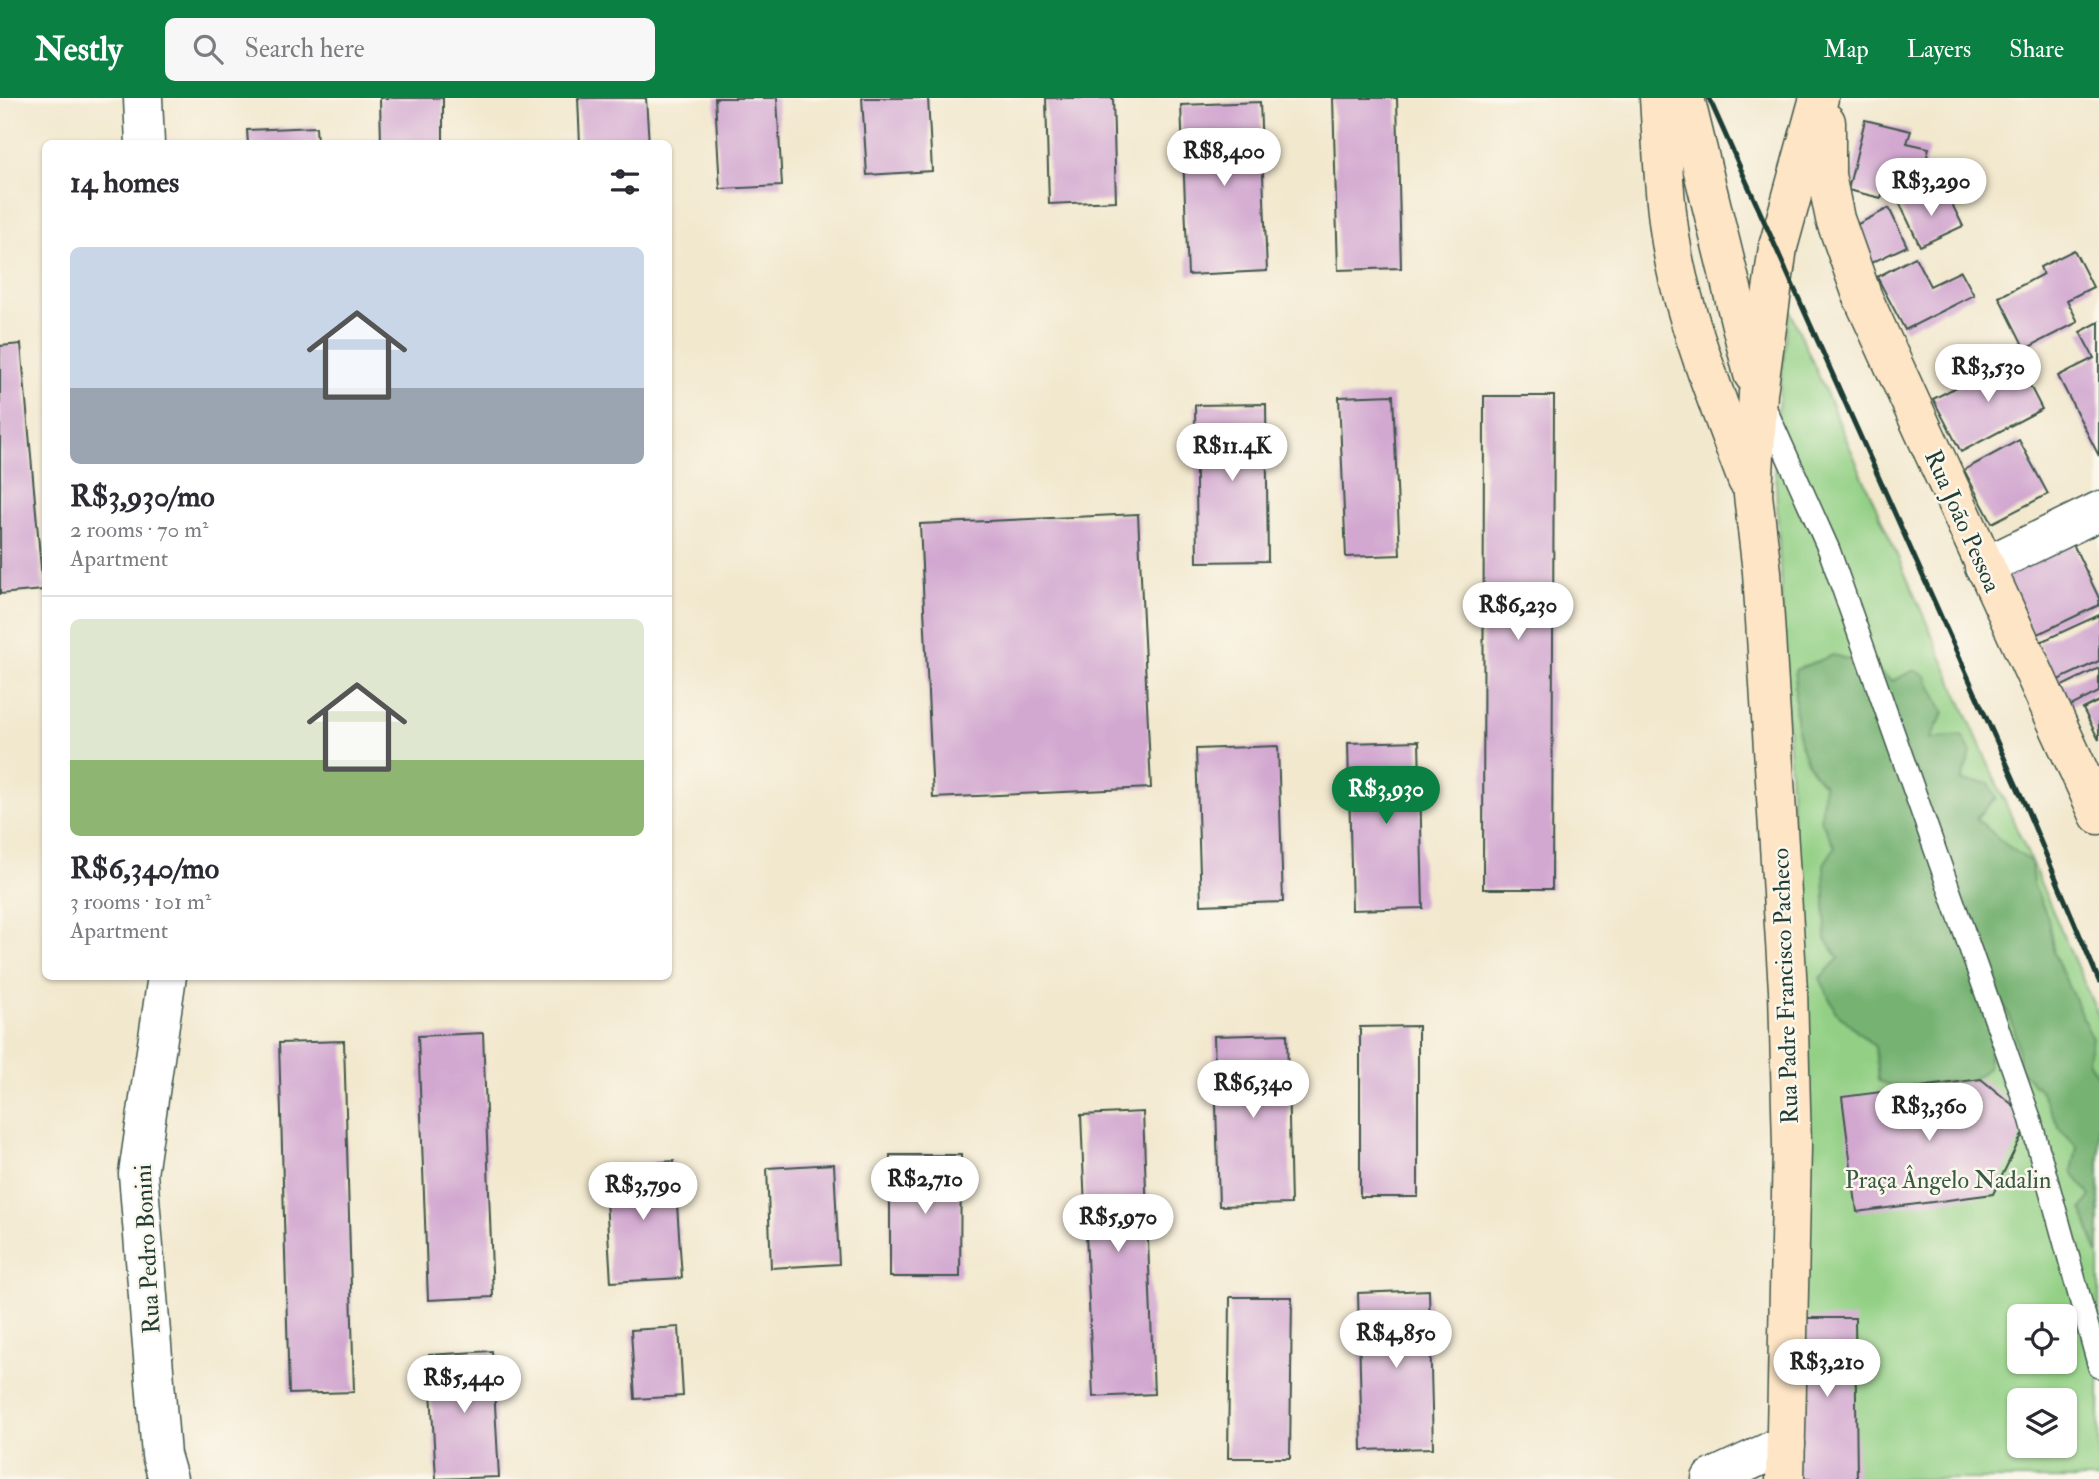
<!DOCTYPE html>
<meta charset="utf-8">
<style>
body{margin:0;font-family:"IM FELL Double Pica",serif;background:#f7f7f7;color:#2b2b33;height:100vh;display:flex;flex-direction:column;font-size:26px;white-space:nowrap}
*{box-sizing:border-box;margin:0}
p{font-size:23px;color:#7c7c81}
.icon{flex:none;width:38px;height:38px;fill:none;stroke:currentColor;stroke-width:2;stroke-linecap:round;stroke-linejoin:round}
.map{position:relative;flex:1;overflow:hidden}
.panel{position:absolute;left:42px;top:42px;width:630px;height:840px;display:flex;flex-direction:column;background:#fff;border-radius:10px;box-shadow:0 2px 5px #0004}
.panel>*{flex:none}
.buttons{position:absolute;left:2007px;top:1206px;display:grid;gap:14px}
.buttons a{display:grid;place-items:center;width:70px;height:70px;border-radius:10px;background:#fff;box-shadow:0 2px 5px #0004;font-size:35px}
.price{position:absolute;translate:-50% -60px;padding:0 16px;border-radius:24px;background:#fff;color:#222;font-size:23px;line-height:46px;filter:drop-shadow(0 2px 4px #0008)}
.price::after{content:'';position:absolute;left:50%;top:42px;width:21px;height:16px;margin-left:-10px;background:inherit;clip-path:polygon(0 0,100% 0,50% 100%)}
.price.on{background:#0b8043;color:#fff}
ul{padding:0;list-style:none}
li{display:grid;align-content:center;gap:14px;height:371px;padding:0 28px}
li+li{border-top:2px solid #e1e1e2}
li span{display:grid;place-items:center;height:217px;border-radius:10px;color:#555}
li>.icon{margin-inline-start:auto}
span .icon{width:126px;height:126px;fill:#fffc;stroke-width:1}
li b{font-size:30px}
h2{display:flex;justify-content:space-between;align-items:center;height:84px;padding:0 28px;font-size:30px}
header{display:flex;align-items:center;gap:42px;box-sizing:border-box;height:98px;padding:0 35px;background:#0b8043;color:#fff}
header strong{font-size:33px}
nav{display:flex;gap:38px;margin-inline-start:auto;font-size:24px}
.search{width:490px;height:63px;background:#f7f7f7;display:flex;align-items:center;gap:18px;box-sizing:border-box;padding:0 24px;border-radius:10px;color:#7c7c81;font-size:26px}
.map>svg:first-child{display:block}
</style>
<header>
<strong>Nestly</strong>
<div class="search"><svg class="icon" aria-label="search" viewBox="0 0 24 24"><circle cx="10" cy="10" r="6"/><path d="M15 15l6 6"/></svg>Search here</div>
<nav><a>Map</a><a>Layers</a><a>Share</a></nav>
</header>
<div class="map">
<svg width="2099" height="1381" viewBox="0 0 2099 1381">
<rect width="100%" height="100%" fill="#fbf7ec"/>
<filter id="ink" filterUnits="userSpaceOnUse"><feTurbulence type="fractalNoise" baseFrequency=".0143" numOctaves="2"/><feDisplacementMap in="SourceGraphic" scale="14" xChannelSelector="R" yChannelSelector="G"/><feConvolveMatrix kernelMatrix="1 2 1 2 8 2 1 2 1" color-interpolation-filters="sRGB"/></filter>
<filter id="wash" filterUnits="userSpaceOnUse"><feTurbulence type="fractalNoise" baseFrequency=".00686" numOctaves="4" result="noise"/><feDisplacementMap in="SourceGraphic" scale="28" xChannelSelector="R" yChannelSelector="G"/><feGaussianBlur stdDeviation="1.57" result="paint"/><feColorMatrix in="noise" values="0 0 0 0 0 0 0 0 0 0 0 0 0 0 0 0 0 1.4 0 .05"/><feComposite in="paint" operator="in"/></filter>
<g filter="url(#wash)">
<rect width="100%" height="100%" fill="#f2e8ce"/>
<!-- green -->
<path fill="#93d085" stroke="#59865c" stroke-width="2" fill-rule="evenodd" d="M1789,210l310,709v462h-301l5,-444 -29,-590zM2020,1218h45v46h-45zM2020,1302h45v46h-45z"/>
<!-- forest -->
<path fill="#76b272" stroke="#4a7853" stroke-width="2" d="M1833,557l38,11 21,15 22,-11 12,6 18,37 -14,26 32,-3 9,17 -10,28 28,2 7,15 -20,20 29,26 26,18 2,22 15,34 6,36 38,84 -4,22 11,19v178l-17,-48 9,-13 -19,-24 5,-25 -17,-18 -20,-39 -22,-22c1,-27 -3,-46 -18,-69l-8,30 -4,39c-43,35 -61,28 -110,13l-3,-34 -40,-36 -15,-33 19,-20 -13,-18 -2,-76 11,-17 -14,-27 3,-36c-31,-28 -30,-75 -29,-114z"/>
<g id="blocks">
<!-- building -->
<g fill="#d2a7d0">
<path d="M380,0h63v46h-62z"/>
<path d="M578,0h68l3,46h-69z"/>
<path d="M715,0h62l5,88 -62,3z"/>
<path d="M862,0h66l4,73 -65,4z"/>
<path d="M1046,0h67l3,103 -67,3z"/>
<path d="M1333,0h64l4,170 -63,2z"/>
<path d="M1260,4l7,169 -79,4 -7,-170z"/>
<path d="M1865,22l46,11 -4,12 22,5 -11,44 -33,-8 -4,14 -33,-8z"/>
<path d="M316,29l1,17h-69l-1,-14z"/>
<path d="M1948,98l15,30 -43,20 -21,-44z"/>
<path d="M1889,110l18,38 -36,17 -17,-37z"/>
<path d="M2074,152l19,37 -26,13 11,22 -53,27 -26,-52 44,-23 -3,-7z"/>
<path d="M1915,159l15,29 31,-15 13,24 -69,35 -28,-53z"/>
<path d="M2099,224v134l-41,-80 36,-18 -14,-26z"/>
<path d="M21,246l22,246 -43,4v-248z"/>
<path d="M2015,259l27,52 -81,43 -28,-53z"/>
<path d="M1393,297l7,160 -54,2 -7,-160z"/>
<path d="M1484,298h70l-2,493h-69z"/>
<path d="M1266,306l2,157 -71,1 -2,-157z"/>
<path d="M2019,342l29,54 -56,29 -28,-53z"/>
<path d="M1138,416l13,274 -218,10 -13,-274z"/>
<path d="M2073,446l26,54v7l-65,31 -29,-60z"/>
<path d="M2099,517v46l-43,20 -18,-38z"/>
<path d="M2099,570v24l-30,15 -9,-20z"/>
<path d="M2099,603v39l-16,-31z"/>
<path d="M1419,643l4,167 -71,2 -4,-167z"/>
<path d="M1278,648l5,156 -82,3 -5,-156z"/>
<path d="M1418,928v171h-58v-170z"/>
<path d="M483,935l10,264 -65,3 -10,-264z"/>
<path d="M1287,936l4,170 -72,2 -5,-170z"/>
<path d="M344,943l10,351 -65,2 -10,-351z"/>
<path d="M1981,981l38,31 4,23 -30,61 -136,18 -15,-115z"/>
<path d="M1143,1014l11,282 -61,3 -12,-282z"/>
<path d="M890,1057h71l-1,122h-70z"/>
<path d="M674,1063l8,117 -71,4 -7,-116z"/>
<path d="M834,1066l5,100 -68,4 -4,-100z"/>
<path d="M1429,1192l4,158 -71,2 -4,-157z"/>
<path d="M1230,1199h62l-2,161h-62z"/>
<path d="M1798,1220h57l2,161h-59z"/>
<path d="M679,1229l4,69 -48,3 -4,-69z"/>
<path d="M492,1253l7,126 -63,2 -7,-124z"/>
</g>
</g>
</g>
<g filter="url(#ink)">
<use href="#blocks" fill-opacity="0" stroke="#3f574b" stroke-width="2"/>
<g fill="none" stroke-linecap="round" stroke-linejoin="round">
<!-- lane casing -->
<g stroke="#3f574b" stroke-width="24">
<path id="lane" d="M1765,309l64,143 201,568 69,249"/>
</g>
<!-- street casing -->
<g stroke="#3f574b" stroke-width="41">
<g id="street">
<path d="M143,0l2,46"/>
<path d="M1984,469l115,-56"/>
<path d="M167,878l-29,198 23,281 7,24"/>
<path d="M1711,1381l75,-35"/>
</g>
</g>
<!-- secondary casing -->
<g stroke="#3f574b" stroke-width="41">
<g id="secondary">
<path d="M1659,0c4,60 5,122 19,180 17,69 44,135 69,202"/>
<path d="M1685,0l68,276"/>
<path d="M1826,24v53l9,44 28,79 236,517"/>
<path d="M1785,1381l7,-333 -4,-156 -26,-418 -9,-77 5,-102 20,-146 41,-149"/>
</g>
</g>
<!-- lane -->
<use href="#lane" stroke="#fff" stroke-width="21"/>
<!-- street -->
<use href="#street" stroke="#fff" stroke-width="38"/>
<!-- secondary -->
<use href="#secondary" stroke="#fde5c5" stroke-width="38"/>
<!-- rail -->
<path stroke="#1f3d34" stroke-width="5" d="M1709,0l314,702 76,181"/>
</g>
</g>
<g text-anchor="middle" stroke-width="5" stroke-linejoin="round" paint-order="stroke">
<!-- street labels -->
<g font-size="24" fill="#1f3d34" stroke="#fbf7ec">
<text transform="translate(1963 423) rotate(66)" y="8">Rua João Pessoa</text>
<text transform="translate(1785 888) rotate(-92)" y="8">Rua Padre Francisco Pacheco</text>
<text transform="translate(147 1151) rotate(-93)" y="8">Rua Pedro Bonini</text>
</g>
<!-- park labels -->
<g font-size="24" fill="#365a44" stroke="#fbf7ec">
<text x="1948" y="1090">Praça Ângelo Nadalin</text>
</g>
</g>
</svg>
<div class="buttons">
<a><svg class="icon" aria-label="locate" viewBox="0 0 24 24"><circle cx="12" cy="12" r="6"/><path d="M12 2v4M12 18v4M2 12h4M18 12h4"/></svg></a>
<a><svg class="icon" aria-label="layers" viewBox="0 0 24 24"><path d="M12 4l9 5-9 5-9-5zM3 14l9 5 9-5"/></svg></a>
</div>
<b class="price" style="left:1224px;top:90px">R$8,400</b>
<b class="price" style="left:1931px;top:120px">R$3,290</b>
<b class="price" style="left:1988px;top:306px">R$3,530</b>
<b class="price" style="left:1232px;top:385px">R$11.4K</b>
<b class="price" style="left:1518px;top:544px">R$6,230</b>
<b class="price on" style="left:1386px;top:728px">R$3,930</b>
<b class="price" style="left:1253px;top:1022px">R$6,340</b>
<b class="price" style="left:1929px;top:1045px">R$3,360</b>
<b class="price" style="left:925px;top:1118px">R$2,710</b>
<b class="price" style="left:643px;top:1124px">R$3,790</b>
<b class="price" style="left:1118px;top:1156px">R$5,970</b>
<b class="price" style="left:1396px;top:1272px">R$4,850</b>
<b class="price" style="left:1827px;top:1301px">R$3,210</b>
<b class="price" style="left:464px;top:1317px">R$5,440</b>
<section class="panel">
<h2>14 homes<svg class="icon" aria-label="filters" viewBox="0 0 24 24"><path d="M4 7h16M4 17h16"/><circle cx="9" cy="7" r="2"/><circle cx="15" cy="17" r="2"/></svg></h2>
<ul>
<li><span style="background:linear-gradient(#c9d6e8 65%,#9aa5b1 0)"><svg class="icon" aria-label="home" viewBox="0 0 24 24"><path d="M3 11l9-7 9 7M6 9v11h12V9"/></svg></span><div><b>R$3,930/mo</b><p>2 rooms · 70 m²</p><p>Apartment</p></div></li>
<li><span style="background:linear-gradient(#dfe7d0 65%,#8fb573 0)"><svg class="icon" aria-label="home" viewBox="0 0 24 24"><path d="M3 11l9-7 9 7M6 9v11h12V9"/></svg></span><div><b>R$6,340/mo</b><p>3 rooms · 101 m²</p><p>Apartment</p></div></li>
</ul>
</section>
</div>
